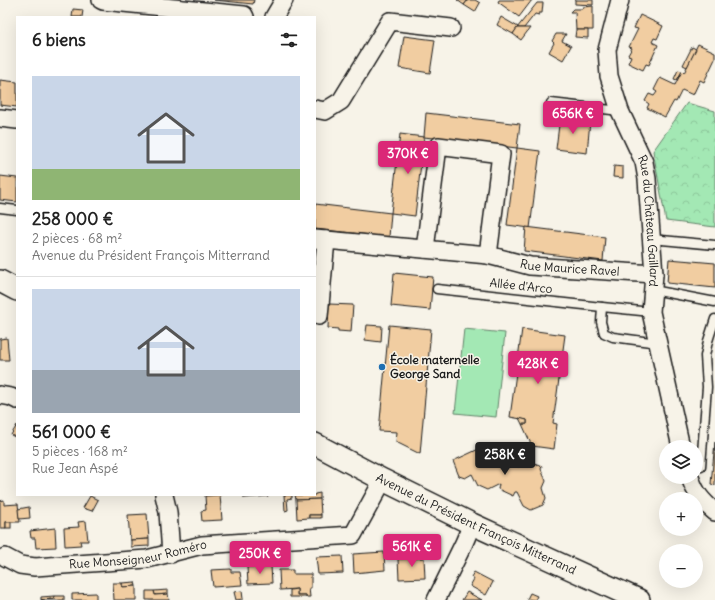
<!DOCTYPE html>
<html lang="fr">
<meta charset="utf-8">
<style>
body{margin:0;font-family:Delius,sans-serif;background:#f6f6f6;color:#222;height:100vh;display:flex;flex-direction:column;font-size:15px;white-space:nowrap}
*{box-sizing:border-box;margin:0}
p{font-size:13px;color:#767676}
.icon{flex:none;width:22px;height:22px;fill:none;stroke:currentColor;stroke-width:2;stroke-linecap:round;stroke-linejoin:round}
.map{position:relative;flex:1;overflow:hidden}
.sheet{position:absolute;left:16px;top:16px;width:300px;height:480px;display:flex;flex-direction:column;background:#fff;border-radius:0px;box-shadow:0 4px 16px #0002}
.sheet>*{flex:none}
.buttons{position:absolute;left:659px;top:440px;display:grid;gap:8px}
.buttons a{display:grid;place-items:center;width:44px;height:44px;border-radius:50%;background:#fff;box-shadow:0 4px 16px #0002;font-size:20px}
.price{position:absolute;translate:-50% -34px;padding:0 9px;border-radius:4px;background:#db2777;color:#fff;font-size:13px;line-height:26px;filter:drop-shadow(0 1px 2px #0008)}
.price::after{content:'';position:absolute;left:50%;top:24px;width:12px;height:9px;margin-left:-6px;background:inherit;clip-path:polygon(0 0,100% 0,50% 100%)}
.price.selected{background:#222;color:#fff}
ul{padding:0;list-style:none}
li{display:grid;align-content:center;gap:8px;height:212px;padding:0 16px}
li+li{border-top:1px solid #e0e0e0}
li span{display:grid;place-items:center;height:124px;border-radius:0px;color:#555}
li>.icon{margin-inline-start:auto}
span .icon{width:72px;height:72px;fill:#fffc;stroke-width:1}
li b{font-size:17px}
h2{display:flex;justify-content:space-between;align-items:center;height:48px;padding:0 16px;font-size:17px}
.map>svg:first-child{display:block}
</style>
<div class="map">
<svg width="715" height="600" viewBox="0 0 715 600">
<defs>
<pattern id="forest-crowns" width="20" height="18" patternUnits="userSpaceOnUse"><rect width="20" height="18" fill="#a3e8b4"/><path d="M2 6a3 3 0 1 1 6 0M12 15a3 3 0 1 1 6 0" fill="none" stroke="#8cc69a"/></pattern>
</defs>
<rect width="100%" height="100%" fill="#f7f3e8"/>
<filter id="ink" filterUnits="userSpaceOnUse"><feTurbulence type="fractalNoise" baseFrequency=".025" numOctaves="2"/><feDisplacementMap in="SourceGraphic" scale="8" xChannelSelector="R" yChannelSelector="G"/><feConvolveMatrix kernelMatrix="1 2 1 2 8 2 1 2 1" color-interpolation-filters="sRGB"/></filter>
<g filter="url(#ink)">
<!-- forest -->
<path fill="url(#forest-crowns)" stroke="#608268" d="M687,103l28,8v116l-49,-6 -13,-70z"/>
<!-- garden -->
<path fill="#a3e8b4" stroke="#608268" d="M464,329l41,4 -9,84 -41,-4z"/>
<!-- building -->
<g fill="#f1cda1" stroke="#1c1c1c">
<path d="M214,0h40l-1,4z"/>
<path d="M457,0h11l-4,5z"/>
<path d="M468,0h7l5,3 -5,9 -11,-7z"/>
<path d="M499,0h33l-13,17 -21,-15z"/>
<path d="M575,0h18v5l-18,-1z"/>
<path d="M537,3h6l-1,10h-3v2l-4,-1 -11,14h-7z"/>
<path d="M593,6v24h-17l-1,-18h-5l3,-3h10v-2z"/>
<path d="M73,9l10,1 -1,7h-10z"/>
<path d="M640,15l23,11 -6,13 -3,-1 -2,4 6,3 -9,20 -3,-1 -3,6 -15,-7 3,-7 -3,-1 4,-7 -3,-1 9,-18 -4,-1z"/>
<path d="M501,17l17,10 -5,7 -16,-9z"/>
<path d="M517,28h13l-9,12 -8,-6z"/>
<path d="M576,30h12v8l-13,-1z"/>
<path d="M556,34h10l-4,7 9,5 -8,14 -14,-8 5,-9 -2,-2z"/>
<path d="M404,36l31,4 -5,33 -31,-5z"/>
<path d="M698,44l17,8v7l-11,23 -4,-2 -7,15 -11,-5 -6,12 -2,-1 -9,16 -18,-9 2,-4 -4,-3 4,-7 5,2 3,-4 -3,-2 6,-12 15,7 7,-14 2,2z"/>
<path d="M692,47l4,2 -9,18 -4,-2z"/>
<path d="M678,70l4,1 -5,9 -3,-1z"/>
<path d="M0,80l17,2v25l-17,-2z"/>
<path d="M426,113l94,11 -3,24 -93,-11z"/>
<path d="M560,117l30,4 -3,32 -31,-4z"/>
<path d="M400,134l24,3 -9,79 -24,-3z"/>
<path d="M517,148l23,3 -10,77 -23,-3z"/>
<path d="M614,166l9,1v11l-10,-1z"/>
<path d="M0,176l17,2v24l-17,-2z"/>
<path d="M315,204l76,9 -2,24 -74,-8z"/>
<path d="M526,227l79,10 -2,24 -79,-10z"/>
<path d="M669,259l46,4v25l-48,-5z"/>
<path d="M394,273l39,4 -3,33 -39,-4z"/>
<path d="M329,304l24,1 -2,27 -13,-1v-2l-10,-1z"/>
<path d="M367,325l15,1 -1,16 -16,-2z"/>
<path d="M389,325l42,4 -11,125 -24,-12 1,-10 -18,-1z"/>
<path d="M522,329l43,6 -12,88 4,1 -3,25 -22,-3 -10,-22h5v-4l-17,-3z"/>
<path d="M7,338l2,22h-9v-21z"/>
<path d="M519,418l8,2v4h-5z"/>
<path d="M17,425v13l-6,-3z"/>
<path d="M715,442v43l-4,-1z"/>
<path d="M481,448l3,7 14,-6 6,11 9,-5 5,12 11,-6 13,5 -1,3 5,12 -3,7 3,10 -3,7 -12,5 -7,-4 -7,-14h-2l-2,4 -15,-7 1,-5 -12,6 -9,-4 -6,-12 -7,4 -6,-2 -6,-15z"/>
<path d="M320,493v6l-24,1 -1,-5h20v-1z"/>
<path d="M220,495l2,25 -20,1 -1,-10 5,-1 -1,-14z"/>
<path d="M244,495h25v1l-25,2z"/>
<path d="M284,495h8v3l-5,1 1,11 -3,1z"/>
<path d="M90,496l8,4 -6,11 -9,-3z"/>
<path d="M320,499l1,16h-12v3l-12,1 -1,-19z"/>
<path d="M4,500v5l14,-1 2,18h-14v6h-6v-27z"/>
<path d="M29,507l1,11 -11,1 -1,-10z"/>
<path d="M147,514l2,25 -19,1 -2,-25z"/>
<rect x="309" y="515" width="12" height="3"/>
<path d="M86,521l2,20h-8l1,4 -16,1 -1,-18 15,-1 -1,-5z"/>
<rect x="6" y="522" width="5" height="6"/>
<path d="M55,528l1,19 -20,1 -1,-10h-4l-1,-7z"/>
<path d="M149,539v7l-18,1v-7z"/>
<path d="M384,552l1,18 -31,3 -1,-19z"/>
<path d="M342,556l1,17 -25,1 -2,-17z"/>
<path d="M424,558l1,20 -26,1 -1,-20z"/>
<path d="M263,562v4l-16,1v-4z"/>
<path d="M271,566l1,17 -24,1 -1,-17z"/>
<path d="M231,569v3h9l2,13 -29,2 -2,-17z"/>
<path d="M279,570h14v4h18v14h-2l1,9h-4v-2h-9v-6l-17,1z"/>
<path d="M474,572l19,10 -7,13 -16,-9 4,-7 -3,-2z"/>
<path d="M135,582l1,4 -14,1v-4z"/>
<path d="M113,583h9v4l14,-1v14h-22z"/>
<path d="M297,589v6h9v2h-16v-7z"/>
<path d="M168,590v4l-13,1 -1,-4z"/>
<path d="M146,591h8l1,4 13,-1 1,6h-23z"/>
<path d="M242,591l1,8 -7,1 -2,-8z"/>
<path d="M467,592l15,8h-20z"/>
<path d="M96,593v7h-24v-6z"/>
<path d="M530,593l7,3 -2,4 -8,-1z"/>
<path d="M54,596v3l-13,1v-3z"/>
<path d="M54,596h10v4h-23l13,-1z"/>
</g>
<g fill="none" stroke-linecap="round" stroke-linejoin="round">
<!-- service casing -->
<g stroke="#1c1c1c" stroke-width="11">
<g id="service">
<path d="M551,103l69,8"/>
<path d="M0,208l17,2"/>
<path d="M651,239l64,6"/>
<path d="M437,289l165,18"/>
<path d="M653,290l62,12"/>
<path d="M651,312l-49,-5 -1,15 3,11 9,4 45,6"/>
<path d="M701,466l6,-79 -2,-31 3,-15 7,-22"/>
</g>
</g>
<!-- minor casing -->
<g stroke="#1c1c1c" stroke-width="20">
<g id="minor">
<path d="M101,0l2,1 141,14 1,2"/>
<path id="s1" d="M620,0l-13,50 2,26 11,35 24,51 3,17 7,95 -3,38 30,135"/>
<path d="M274,17l10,-17"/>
<path d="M315,109l10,2 16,-10 49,-80 61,7"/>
<path d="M0,118l17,2"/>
<path id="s2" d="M315,239l173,16 42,11 124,8"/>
<path d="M425,249l13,-103 63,8 -13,101"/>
<path d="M319,316l7,-76"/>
<path d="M0,395l11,2 6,3"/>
<path d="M690,477c5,16 12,24 25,35"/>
<path d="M164,495l4,17 3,42"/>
<path id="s3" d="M5,557l15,8 15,2 112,-8 55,-14 151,-10 30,-55"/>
<path d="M436,600l28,-57 8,-19"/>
</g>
</g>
<!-- tertiary casing -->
<g stroke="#1c1c1c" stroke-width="24">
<g id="tertiary">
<path d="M0,281l17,9"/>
<path id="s4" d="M315,444l68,36 89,44 167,76"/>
</g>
</g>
<!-- service -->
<use href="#service" stroke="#f7f3e8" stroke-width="8"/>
<!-- minor -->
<use href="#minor" stroke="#f7f3e8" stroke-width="17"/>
<!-- tertiary -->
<use href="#tertiary" stroke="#f7f3e8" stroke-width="21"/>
</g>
</g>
<!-- markers -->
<circle fill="#1f6fb2" stroke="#f7f3e8" stroke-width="1.5" cx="382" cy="367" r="4"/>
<g text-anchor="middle" stroke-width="3" stroke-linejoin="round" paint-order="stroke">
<!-- street labels -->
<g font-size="12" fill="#1c1c1c" stroke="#f7f3e8">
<text dy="4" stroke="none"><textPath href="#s1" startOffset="230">Rue du Château Gaillard</textPath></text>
<text dy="4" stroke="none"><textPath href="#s2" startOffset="257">Rue Maurice Ravel</textPath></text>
<text transform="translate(521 286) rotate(6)" y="4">Allée d'Arco</text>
<text dy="4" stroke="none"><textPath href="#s4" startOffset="180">Avenue du Président François Mitterrand</textPath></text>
<text dy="4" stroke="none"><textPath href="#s3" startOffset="136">Rue Monseigneur Roméro</textPath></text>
</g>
<!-- poi labels -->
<g font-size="12" font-weight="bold" fill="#1c1c1c" stroke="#f7f3e8" text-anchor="start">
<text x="390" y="364">École maternelle<tspan x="390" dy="14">George Sand</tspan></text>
</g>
</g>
</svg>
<div class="buttons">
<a><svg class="icon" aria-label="layers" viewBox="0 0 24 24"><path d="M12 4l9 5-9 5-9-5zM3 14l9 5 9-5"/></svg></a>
<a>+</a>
<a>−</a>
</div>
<b class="price" style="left:573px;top:135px">656K €</b>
<b class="price" style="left:408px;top:175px">370K €</b>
<b class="price" style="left:538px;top:385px">428K €</b>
<b class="price selected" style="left:505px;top:476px">258K €</b>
<b class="price" style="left:412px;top:568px">561K €</b>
<b class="price" style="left:260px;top:575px">250K €</b>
<section class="sheet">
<h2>6 biens<svg class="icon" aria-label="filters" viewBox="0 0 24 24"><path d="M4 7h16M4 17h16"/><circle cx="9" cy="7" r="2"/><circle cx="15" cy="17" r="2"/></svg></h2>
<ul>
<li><span style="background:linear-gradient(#c9d6e8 75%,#8fb573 0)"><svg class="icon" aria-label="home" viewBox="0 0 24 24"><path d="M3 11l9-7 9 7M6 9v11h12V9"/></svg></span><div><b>258 000 €</b><p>2 pièces · 68 m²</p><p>Avenue du Président François Mitterrand</p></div></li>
<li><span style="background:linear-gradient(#c9d6e8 65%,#9aa5b1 0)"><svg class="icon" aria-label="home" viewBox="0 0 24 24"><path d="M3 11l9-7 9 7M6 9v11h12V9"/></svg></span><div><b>561 000 €</b><p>5 pièces · 168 m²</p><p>Rue Jean Aspé</p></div></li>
</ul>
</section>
</div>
